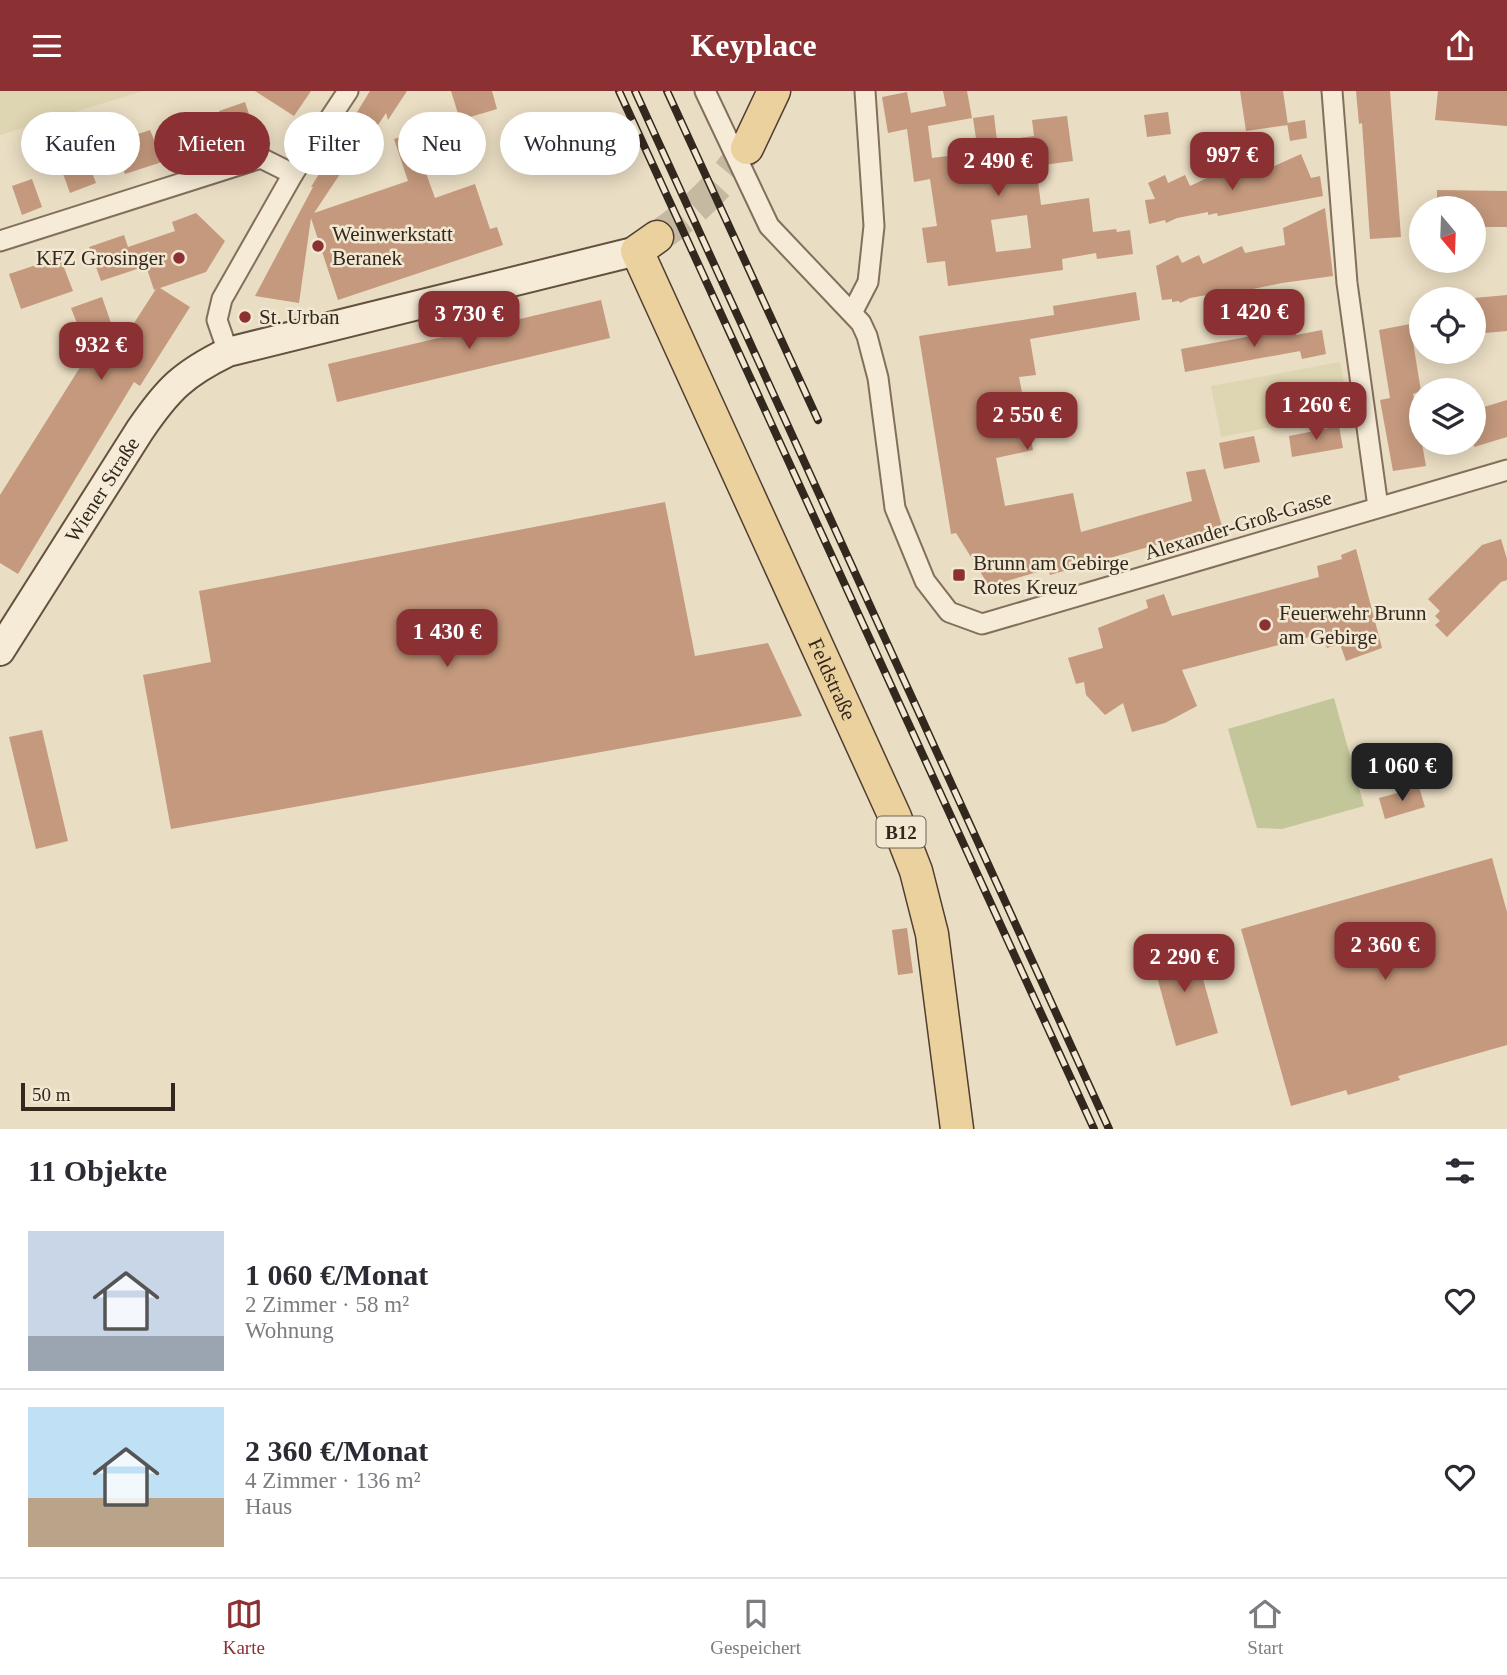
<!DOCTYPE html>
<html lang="de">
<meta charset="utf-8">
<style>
body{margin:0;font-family:Georgia,serif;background:#f2f2f3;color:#2b2b33;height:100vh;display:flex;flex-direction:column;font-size:26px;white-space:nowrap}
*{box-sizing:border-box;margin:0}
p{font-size:23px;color:#7c7c81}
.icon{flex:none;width:38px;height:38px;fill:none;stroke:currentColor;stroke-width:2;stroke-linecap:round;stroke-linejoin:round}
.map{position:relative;height:1038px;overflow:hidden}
.side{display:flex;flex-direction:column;background:#fff;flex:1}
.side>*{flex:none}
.top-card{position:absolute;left:21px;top:21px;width:700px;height:63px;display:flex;gap:14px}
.needle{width:46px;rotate:161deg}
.buttons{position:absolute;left:1409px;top:105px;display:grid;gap:14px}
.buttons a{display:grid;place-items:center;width:77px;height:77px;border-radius:50%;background:#fff;box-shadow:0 4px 18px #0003;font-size:35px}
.scale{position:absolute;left:21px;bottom:18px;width:154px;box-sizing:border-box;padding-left:7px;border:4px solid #33281e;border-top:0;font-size:19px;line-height:24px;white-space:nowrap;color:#33281e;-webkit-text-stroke:5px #f2e8d2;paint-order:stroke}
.price{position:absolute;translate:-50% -60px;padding:0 16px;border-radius:14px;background:#8b3134;color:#fff;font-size:23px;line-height:46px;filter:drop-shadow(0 2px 4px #0008)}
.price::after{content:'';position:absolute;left:50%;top:42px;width:21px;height:16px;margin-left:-10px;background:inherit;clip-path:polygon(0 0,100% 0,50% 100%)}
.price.active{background:#222;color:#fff}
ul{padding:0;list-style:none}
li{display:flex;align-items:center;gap:21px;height:175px;padding:0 28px}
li+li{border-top:2px solid #e1e1e2}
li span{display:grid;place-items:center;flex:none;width:196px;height:140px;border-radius:0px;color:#555}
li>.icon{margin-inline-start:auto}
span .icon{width:84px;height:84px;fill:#fffc;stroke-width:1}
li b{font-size:30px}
h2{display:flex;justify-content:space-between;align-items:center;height:84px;padding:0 28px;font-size:30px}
.chip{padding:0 24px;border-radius:32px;background:#fff;box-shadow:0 4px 18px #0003;font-size:24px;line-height:63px}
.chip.active{background:#8b3134;color:#fff}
header{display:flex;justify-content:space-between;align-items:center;height:91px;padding:0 28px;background:#8b3134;color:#fff;font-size:32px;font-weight:800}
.dock{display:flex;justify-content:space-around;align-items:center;height:98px;border-top:2px solid #e1e1e2;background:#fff;font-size:19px;color:#7c7c81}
.dock a{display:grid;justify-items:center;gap:4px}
.dock .active{color:#8b3134}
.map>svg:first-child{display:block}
</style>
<header><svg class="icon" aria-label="menu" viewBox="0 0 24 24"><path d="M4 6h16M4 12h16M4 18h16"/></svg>Keyplace<svg class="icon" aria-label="share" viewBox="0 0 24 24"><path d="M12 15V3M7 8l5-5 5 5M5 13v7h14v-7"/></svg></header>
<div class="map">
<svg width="1507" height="1038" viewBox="0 0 1507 1038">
<rect width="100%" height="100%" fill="#e9ddc3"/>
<!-- farmland -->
<g fill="#ded6b2">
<path d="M0,0h143l-143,44z"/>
<path d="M1340,271l10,50 -129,25 -10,-51z"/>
</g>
<!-- green -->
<path fill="#c2c699" d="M1334,607l30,108 -82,23 -25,-1 -29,-99z"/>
<!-- building -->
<g fill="#c4997d" fill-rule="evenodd">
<path d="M255,0h56l-17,25z"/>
<path d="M370,0h37l-19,29 -2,-7 -20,30 -4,-2 -48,72 94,-32 -14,-42 32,-10 9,28 -13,5 13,36 40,-14 15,45 7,-2 6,18 -165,55 -27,-82 -12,85 -44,-7 58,-109h-2z"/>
<path d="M451,0h41l5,18 -37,11z"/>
<path d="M943,0h24l5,27 -44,8 4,32 46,-6 -5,-34 21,-3 3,26 37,-5 -2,-16 35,-4 6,45 -37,5 5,39 48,-7 4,34 23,-3 1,3 13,-2 3,24 -36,5 -1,-6 -34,6 1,11 -115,16 -3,-25 -18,2 -5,-35 15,-2 -7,-47 -16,3 -7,-53 -19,4 -6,-36 25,-5 4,21 35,-7zM1027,124l4,33 -35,4 -5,-32z"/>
<path d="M1240,0h43l5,34 -42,6z"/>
<path d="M1356,0h34l11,146 -31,2 -8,-116 -3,1z"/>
<path d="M1438,0h69v35l-72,-6z"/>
<path d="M245,11l10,30 -130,42 -11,-32 36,-12 5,12 31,-10 -1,-4 35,-13 -1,-4z"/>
<path d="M1168,21l3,22 -24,3 -3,-22z"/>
<path d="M1305,29l2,18 -17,3 -3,-18z"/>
<path d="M1301,63l10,24 9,-2 3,20 -105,20 -1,-3 -9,2v-3l-31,6 -11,5 -1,-3 -16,4 -4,-24 10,-1 -7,-16 17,-8 3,8 17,-8 5,11 34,-16 4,7 17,-7 3,8z"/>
<path d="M88,71l8,21 -26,10 -8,-22z"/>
<path d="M32,88l10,28 -20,8 -10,-29z"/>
<path d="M1437,99l70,1v36h-33v-19h-37z"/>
<path d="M1325,117l8,68 -51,7 -29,6 -10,5 -1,-3 -7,2v-3l-45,8 -10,5 -1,-2 -7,1v-3l-10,1 -6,-34 22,-11 4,8 17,-8 4,9 39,-18 3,7 40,-8 -2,-17z"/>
<path d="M196,122l29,28 -19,31 -46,16 30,19 -50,79 -6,-4 -116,192 -18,-11v-68l89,-142 18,12 49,-76 -2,1 -8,-24 -45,15 -12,-34 35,-12 4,12 47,-16 -3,-9z"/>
<path d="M60,166l13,34 -52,18 -12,-35z"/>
<path d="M1136,201l4,28 -110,19 6,36 -17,2 14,73 -37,8 9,48 68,-13 8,39 111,-31 -6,-29 19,-3 17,57 -172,49 -2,-6 -59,17 -33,-53 -5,1 -32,-198 135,-21 -1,-9z"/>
<path d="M1507,204v36l-33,3v-36z"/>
<path d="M102,206l9,26 -30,11 -10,-26z"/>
<path d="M601,209l9,38 -273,64 -9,-38z"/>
<path d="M1410,233l11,67 -8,3 13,72 -33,5 -13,-71 10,-2 -11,-68z"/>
<path d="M1295,237l1,7 26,-5 4,24 -24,5 -2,-8 -115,21 -4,-23z"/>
<path d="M1507,309v37l-33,10v-37z"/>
<path d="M1339,335l4,22 -51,9 -3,-21z"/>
<path d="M1254,345l6,26 -36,7 -5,-26z"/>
<path d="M665,411l30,154 73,-13 34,73 -631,113 -28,-154 68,-13 -12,-71z"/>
<path d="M1501,448l6,20v21l-6,2 -54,55 -12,-12 5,-4 -5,-5 5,-5 -12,-12 54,-54z"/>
<path d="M1356,458l26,99 -36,13 -6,-17 -13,4 -6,-14 -139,36 15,36 -32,17 -33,9 -9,-29 -18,12 -19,-20 -2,-13 -8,2 -8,-26 35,-10 -5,-20 50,-20 -2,-8 18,-6 8,22 147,-39 -2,-11 25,-7 -1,-4z"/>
<path d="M42,639l26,111 -32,8 -27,-112z"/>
<path d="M1419,696l6,20 -40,12 -6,-21z"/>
<path d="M1492,767l15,54v133l-109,31 2,4 -52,15 -2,-5 -55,16 -50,-177z"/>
<path d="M907,837l6,45 -15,2 -6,-45z"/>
<path d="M1193,852l25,90 -42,13 -25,-91z"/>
</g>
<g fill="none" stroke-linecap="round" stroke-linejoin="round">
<!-- primary-tunnel -->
<path stroke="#c5b9a2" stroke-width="32" stroke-dasharray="32 16" stroke-linecap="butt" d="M657,146c36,-24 65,-53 90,-89"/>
<!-- minor casing -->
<g stroke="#826f5c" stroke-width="23">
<g id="minor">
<path d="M705,0l64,135 92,97 6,13 11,42 17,130 30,73 24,31 33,12 525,-154"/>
<path d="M1332,0l15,192 31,224"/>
<path d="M0,150l261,-83 32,16"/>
<path d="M852,222l16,-31 6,-56 -9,-135"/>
<path d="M228,261l-11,-32 5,-21 71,-125 55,-83"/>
</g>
</g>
<!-- secondary casing -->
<g stroke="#64513f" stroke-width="32">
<g id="secondary">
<path id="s1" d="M0,560l140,-221c28,-41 43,-56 88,-78l409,-101"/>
</g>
</g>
<!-- primary casing -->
<g stroke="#503e30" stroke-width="35">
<g id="primary">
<path d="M747,57l27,-57"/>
<path id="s2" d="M657,146l-20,14 258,566 21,54 16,63 25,195"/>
</g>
</g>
<!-- minor -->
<use href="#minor" stroke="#f5ebd6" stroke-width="19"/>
<!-- secondary -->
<use href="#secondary" stroke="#f5ebd6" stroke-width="28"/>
<!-- primary -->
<use href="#primary" stroke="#ead19e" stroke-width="32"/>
<!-- rail casing -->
<g stroke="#33281e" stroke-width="8">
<g id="rail">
<path d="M619,0l475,1038"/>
<path d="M635,0l474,1038"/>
<path d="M667,0l151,329"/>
</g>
</g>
<!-- rail -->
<use href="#rail" stroke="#f2e8d2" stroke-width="5" stroke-dasharray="16" stroke-linecap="butt"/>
</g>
<!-- markers -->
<g fill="#8b3134" stroke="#f2e8d2" stroke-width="2.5">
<circle cx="318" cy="155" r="7"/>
<circle cx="179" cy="167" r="7"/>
<circle cx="245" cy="226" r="7"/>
<rect x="952" y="477" width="14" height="14" rx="3.5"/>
<circle cx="1265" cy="534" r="7"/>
</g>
<g text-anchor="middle" stroke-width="5" stroke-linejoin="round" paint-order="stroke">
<!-- shield labels -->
<rect fill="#f2e8d2" stroke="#6c6254" stroke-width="2" x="876.5" y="725.5" width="49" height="31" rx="5"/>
<g font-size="19" font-weight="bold" fill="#33281e">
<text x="901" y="748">B12</text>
</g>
<!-- poi labels -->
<g font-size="21" fill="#33281e" stroke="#f2e8d2" text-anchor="start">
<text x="332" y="150">Weinwerkstatt<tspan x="332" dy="24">Beranek</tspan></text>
<text x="165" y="174" text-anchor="end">KFZ Grosinger</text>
<text x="259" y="233">St. Urban</text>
<text x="973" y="479">Brunn am Gebirge<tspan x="973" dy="24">Rotes Kreuz</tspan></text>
<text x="1279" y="529">Feuerwehr Brunn<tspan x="1279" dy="24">am Gebirge</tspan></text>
</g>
<!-- street labels -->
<g font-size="21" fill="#33281e" stroke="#f2e8d2">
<text dy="7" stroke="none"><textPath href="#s1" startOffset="191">Wiener Straße</textPath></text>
<text transform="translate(1238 434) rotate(-17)" y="7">Alexander-Groß-Gasse</text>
<text dy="7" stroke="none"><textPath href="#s2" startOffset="495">Feldstraße</textPath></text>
</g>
</g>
</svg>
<div class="buttons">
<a><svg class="needle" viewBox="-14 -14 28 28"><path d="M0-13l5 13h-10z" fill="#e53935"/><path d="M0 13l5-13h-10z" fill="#7c7c81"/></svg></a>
<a><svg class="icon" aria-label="locate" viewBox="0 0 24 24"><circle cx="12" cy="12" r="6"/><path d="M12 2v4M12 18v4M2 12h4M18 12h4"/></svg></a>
<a><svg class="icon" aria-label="layers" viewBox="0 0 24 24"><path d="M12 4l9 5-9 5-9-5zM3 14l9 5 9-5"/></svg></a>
</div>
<div class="scale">50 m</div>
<b class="price" style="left:1232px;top:101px">997 €</b>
<b class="price" style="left:998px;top:107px">2 490 €</b>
<b class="price" style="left:1254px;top:258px">1 420 €</b>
<b class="price" style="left:469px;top:260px">3 730 €</b>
<b class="price" style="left:101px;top:291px">932 €</b>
<b class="price" style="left:1316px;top:351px">1 260 €</b>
<b class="price" style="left:1027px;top:361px">2 550 €</b>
<b class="price" style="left:447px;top:578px">1 430 €</b>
<b class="price active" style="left:1402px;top:712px">1 060 €</b>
<b class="price" style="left:1385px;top:891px">2 360 €</b>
<b class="price" style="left:1184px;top:903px">2 290 €</b>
<div class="top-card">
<a class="chip">Kaufen</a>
<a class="chip active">Mieten</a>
<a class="chip">Filter</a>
<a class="chip">Neu</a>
<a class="chip">Wohnung</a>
</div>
</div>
<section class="side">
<h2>11 Objekte<svg class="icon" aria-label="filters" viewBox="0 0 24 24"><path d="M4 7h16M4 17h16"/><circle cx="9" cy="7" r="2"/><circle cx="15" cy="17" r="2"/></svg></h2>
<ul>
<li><span style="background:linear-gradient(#c9d6e8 75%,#9aa5b1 0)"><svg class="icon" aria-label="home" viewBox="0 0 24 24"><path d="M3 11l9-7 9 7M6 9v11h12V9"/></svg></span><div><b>1 060 €/Monat</b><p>2 Zimmer · 58 m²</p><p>Wohnung</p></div><svg class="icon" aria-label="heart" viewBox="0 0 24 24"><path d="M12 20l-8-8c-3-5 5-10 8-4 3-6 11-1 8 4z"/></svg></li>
<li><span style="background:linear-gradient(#bfe0f5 65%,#b9a48a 0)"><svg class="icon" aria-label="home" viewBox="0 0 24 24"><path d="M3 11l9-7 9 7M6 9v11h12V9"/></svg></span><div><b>2 360 €/Monat</b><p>4 Zimmer · 136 m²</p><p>Haus</p></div><svg class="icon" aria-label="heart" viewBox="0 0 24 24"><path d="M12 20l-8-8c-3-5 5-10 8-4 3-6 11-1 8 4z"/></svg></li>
</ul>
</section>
<nav class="dock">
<a class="active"><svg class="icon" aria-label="map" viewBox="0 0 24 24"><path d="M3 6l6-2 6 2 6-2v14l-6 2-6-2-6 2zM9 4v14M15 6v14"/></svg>Karte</a>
<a><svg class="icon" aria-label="saved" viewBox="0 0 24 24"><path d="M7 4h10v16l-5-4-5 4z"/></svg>Gespeichert</a>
<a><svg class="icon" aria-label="home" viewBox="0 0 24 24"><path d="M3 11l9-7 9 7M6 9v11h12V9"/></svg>Start</a>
</nav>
